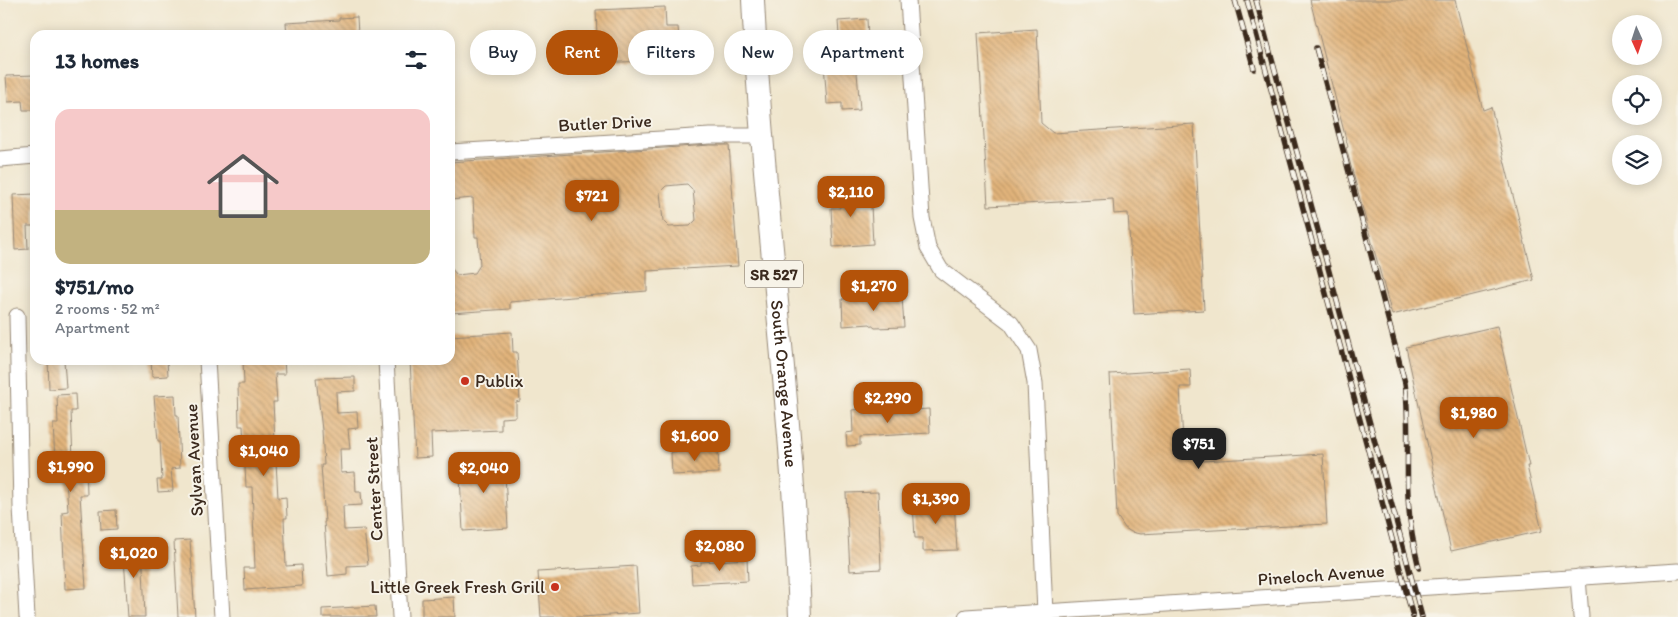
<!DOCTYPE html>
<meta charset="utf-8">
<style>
body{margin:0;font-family:Itim,sans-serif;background:#f6f6f7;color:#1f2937;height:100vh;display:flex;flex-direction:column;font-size:19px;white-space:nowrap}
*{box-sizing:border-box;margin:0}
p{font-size:16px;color:#747a83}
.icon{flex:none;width:28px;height:28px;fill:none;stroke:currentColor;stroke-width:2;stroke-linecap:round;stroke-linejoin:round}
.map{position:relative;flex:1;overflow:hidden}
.details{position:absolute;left:30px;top:30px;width:425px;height:335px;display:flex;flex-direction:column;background:#fff;border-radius:15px;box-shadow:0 2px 12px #0003}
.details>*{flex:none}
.guide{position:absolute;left:470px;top:30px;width:475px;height:45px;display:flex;gap:10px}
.needle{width:32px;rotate:177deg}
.fabs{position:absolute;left:1612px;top:15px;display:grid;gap:10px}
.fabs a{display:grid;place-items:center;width:50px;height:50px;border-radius:50%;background:#fff;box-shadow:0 2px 12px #0003;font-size:25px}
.price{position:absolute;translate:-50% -42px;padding:0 11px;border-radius:10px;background:#b45309;color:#fff;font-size:16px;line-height:32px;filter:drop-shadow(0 1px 2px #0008)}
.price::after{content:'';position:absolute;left:50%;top:30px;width:15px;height:11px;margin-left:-8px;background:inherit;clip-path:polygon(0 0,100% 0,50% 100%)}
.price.on{background:#222;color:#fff}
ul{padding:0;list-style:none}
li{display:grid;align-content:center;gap:10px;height:265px;padding:0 25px}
li span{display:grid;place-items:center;height:155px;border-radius:15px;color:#555}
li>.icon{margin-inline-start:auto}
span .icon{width:90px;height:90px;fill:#fffc;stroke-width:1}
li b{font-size:21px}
h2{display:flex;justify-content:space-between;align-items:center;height:60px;padding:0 25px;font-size:21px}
.chip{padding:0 18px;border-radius:22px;background:#fff;box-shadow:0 2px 12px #0003;font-size:18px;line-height:45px}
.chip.on{background:#b45309;color:#fff}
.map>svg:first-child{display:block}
</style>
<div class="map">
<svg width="1678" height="617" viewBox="0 0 1678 617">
<defs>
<pattern id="building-back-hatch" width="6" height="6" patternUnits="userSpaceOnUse" patternTransform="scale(1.25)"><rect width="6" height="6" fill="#e2b47b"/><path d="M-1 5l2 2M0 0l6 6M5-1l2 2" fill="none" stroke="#b89364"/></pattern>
</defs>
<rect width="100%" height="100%" fill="#f7f3e8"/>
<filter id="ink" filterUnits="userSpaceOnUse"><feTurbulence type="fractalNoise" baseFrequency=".02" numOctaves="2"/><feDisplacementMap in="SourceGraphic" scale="10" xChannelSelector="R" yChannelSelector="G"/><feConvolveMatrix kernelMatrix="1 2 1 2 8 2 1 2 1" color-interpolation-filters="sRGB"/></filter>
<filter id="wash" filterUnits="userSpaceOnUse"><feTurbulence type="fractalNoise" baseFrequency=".0096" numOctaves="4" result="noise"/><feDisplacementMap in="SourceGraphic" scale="20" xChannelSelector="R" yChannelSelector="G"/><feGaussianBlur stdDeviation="1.12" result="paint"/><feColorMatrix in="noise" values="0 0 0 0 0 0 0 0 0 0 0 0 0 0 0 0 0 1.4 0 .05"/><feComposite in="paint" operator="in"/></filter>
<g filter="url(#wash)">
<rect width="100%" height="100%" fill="#f0e6cd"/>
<g id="blocks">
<!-- building -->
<g fill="url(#building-back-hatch)" fill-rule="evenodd">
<path d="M1310,0h145l28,110 8,-3 43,173 -142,35 -46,-167 2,-1z"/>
<path d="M665,7l1,20h12l1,12 -12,1 1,20 -70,3 -2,-53z"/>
<path d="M357,17l1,18h-71l-1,-12 53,-3v-2z"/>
<path d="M867,19l2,40 -13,1 4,50 -18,1v-8l-15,1 -4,-54 17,-1 -2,-28z"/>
<path d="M1037,29l4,94 12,10 141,-9 10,186 -70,4 -6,-101 -14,1 -1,-15 -125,7 -10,-173z"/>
<path d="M35,75v35h-12l-1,-9 -14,1 -2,-26z"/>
<path d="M710,145h19l9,121 -91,5v20l-137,11v7l-60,4v-46l7,8 18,-2 5,-8 -2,-28h-3l-2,-39 -23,2v-38zM687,184l6,6 3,30 -6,6 -21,1 -6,-6 -3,-29 6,-6z"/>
<path d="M856,176l1,31 14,-1 2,38 -40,3 -2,-39h9l-1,-31z"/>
<path d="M35,194v32h-8l1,23 -13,1 -2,-55z"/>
<path d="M902,296l2,31 -29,1 -5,-4 -27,2 -1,-27z"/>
<path d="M1497,326l32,140h-2l15,65 -91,20 -45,-204z"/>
<path d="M512,332l1,20h4l3,49 -4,1v15l-15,1v12l-70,3 1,24 -17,1 -5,-98h40v-24z"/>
<path d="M48,360h16l2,28 -17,1z"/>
<path d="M151,360h16l1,16 -16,1z"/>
<path d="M243,360h41l1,14h-10l2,28h-4l2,40 3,-1 1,21h-3l2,36 8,-1 1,21h-3l2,48 15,-1 1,21 -57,4 -1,-22h11l-3,-81h-6l-3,-61h-4l-1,-42h6z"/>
<path d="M1190,369l1,18h-11l3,55 20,19 120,-7 4,70 -187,10 -9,-2 -6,-4 -8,-12 -7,-142z"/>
<path d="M355,377v14l-19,1 1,21 20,-1 1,16 -10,1 2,20h-10l1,24 14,-1 1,20h5l1,13 -19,1 1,24 20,-1 4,36 -21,1v8l-19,2 -4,-54h1l-4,-57h3l-2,-35 -6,-52z"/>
<path d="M75,394l1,17h-5l2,49 13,-1 1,36h-7l6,93 -21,1 -3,-77 6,-1 -2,-34 -10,1 -3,-54h5l-1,-29z"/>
<path d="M175,395l1,20h2l2,53 -9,1 2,22 -15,1 -1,-12h5l-2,-39h-2l-4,-45z"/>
<path d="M863,409v4l66,-4 1,24 -70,4v8l-13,1 -1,-13 7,-1 -1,-22z"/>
<path d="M718,449l1,24 -47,2 -1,-23z"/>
<path d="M504,456l4,72 -45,3 -4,-72z"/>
<path d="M878,492l3,77 -31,2 -4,-78z"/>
<path d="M954,500l3,50 -34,1v-13h-8l-2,-35z"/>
<path d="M116,510l1,19 -16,1 -1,-19z"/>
<path d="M190,540l5,77h-17l-4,-76z"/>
<path d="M142,542l3,75h-17l-5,-74z"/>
<path d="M747,559l1,22 -56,3 -1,-18 10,-1v-3z"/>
<path d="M636,566l3,47 -57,4h-41l-3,-45z"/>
<path d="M454,597l1,20h-33v-18z"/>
<path d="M375,606l1,11h-54v-8z"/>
</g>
</g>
</g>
<g filter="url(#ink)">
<use href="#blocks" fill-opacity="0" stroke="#968876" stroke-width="1"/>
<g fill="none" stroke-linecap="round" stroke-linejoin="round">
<!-- street casing -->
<g stroke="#968876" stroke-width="17">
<g id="street">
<path d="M908,0l14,218 6,30 13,22 70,53 18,27 6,33 10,230"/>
<path d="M450,152l260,-16h52"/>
<path d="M0,159l35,-3"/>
<path d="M17,316l4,191 6,110"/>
<path d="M207,360l15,257"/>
<path d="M386,360l14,257"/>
<path d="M1578,577l3,40"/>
<path d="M966,617l712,-46"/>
</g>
</g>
<!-- primary casing -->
<g stroke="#968876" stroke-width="24">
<g id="primary">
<path id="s1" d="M753,0c10,206 40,411 47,617"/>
</g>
</g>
<!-- street -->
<use href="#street" stroke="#fff" stroke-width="15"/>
<!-- primary -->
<use href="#primary" stroke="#fff" stroke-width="22"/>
<!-- rail casing -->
<g stroke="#3b2a1e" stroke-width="5.5">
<g id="rail">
<path d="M1235,0l19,69"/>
<path d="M1247,0l166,617"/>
<path d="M1256,0l166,617"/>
<path d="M1316,48l89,335c5,37 1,75 3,112 1,25 5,49 11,73"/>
</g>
</g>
<!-- rail -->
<use href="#rail" stroke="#f7f3e8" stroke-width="4" stroke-dasharray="11" stroke-linecap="butt"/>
</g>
</g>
<!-- markers -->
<g fill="#c8321e" stroke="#f7f3e8" stroke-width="2">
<circle cx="465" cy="381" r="5"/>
<circle cx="555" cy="587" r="5"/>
</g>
<g text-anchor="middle" stroke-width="4" stroke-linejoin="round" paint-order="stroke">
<!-- shield labels -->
<rect fill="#f7f3e8" stroke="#73665b" stroke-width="1" x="745" y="260.5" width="58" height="27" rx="4"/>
<g font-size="16" font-weight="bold" fill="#3b2a1e">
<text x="774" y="280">SR 527</text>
</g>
<!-- street labels -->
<g font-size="18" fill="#3b2a1e" stroke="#f7f3e8">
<text transform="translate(605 123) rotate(-3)" y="6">Butler Drive</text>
<text dy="6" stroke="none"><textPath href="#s1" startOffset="385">South Orange Avenue</textPath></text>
<text transform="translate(194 460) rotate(-93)" y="6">Sylvan Avenue</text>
<text transform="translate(374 489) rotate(-93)" y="6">Center Street</text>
<text transform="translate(1321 575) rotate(-4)" y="6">Pineloch Avenue</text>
</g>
<!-- poi labels -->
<g font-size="18" fill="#3b2a1e" stroke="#f7f3e8" text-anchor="start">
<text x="475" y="387">Publix</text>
<text x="545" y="593" text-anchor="end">Little Greek Fresh Grill</text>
</g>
</g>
</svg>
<div class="fabs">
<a><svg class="needle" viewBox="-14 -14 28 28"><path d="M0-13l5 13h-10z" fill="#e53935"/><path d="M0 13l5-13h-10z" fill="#747a83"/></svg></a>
<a><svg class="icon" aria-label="locate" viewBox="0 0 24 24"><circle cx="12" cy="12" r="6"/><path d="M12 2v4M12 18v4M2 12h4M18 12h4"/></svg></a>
<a><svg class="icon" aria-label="layers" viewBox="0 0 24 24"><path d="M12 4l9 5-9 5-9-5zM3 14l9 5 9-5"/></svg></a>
</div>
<b class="price" style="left:851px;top:218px">$2,110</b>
<b class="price" style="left:592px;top:222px">$721</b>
<b class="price" style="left:874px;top:312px">$1,270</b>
<b class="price" style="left:888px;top:424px">$2,290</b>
<b class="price" style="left:1474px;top:439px">$1,980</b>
<b class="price" style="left:695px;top:462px">$1,600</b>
<b class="price on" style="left:1199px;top:470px">$751</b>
<b class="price" style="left:264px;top:477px">$1,040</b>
<b class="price" style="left:71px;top:493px">$1,990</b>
<b class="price" style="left:484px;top:494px">$2,040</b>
<b class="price" style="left:936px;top:525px">$1,390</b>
<b class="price" style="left:720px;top:572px">$2,080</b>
<b class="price" style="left:134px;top:579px">$1,020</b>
<div class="guide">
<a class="chip">Buy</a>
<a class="chip on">Rent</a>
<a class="chip">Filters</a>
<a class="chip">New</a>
<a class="chip">Apartment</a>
</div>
<section class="details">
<h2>13 homes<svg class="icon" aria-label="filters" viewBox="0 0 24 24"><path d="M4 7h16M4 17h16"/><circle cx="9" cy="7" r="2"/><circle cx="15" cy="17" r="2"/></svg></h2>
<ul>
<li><span style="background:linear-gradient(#f6c9c9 65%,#c2b280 0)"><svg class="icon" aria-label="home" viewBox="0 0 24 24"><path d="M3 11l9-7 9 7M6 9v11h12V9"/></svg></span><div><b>$751/mo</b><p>2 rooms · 52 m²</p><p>Apartment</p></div></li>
</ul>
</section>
</div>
